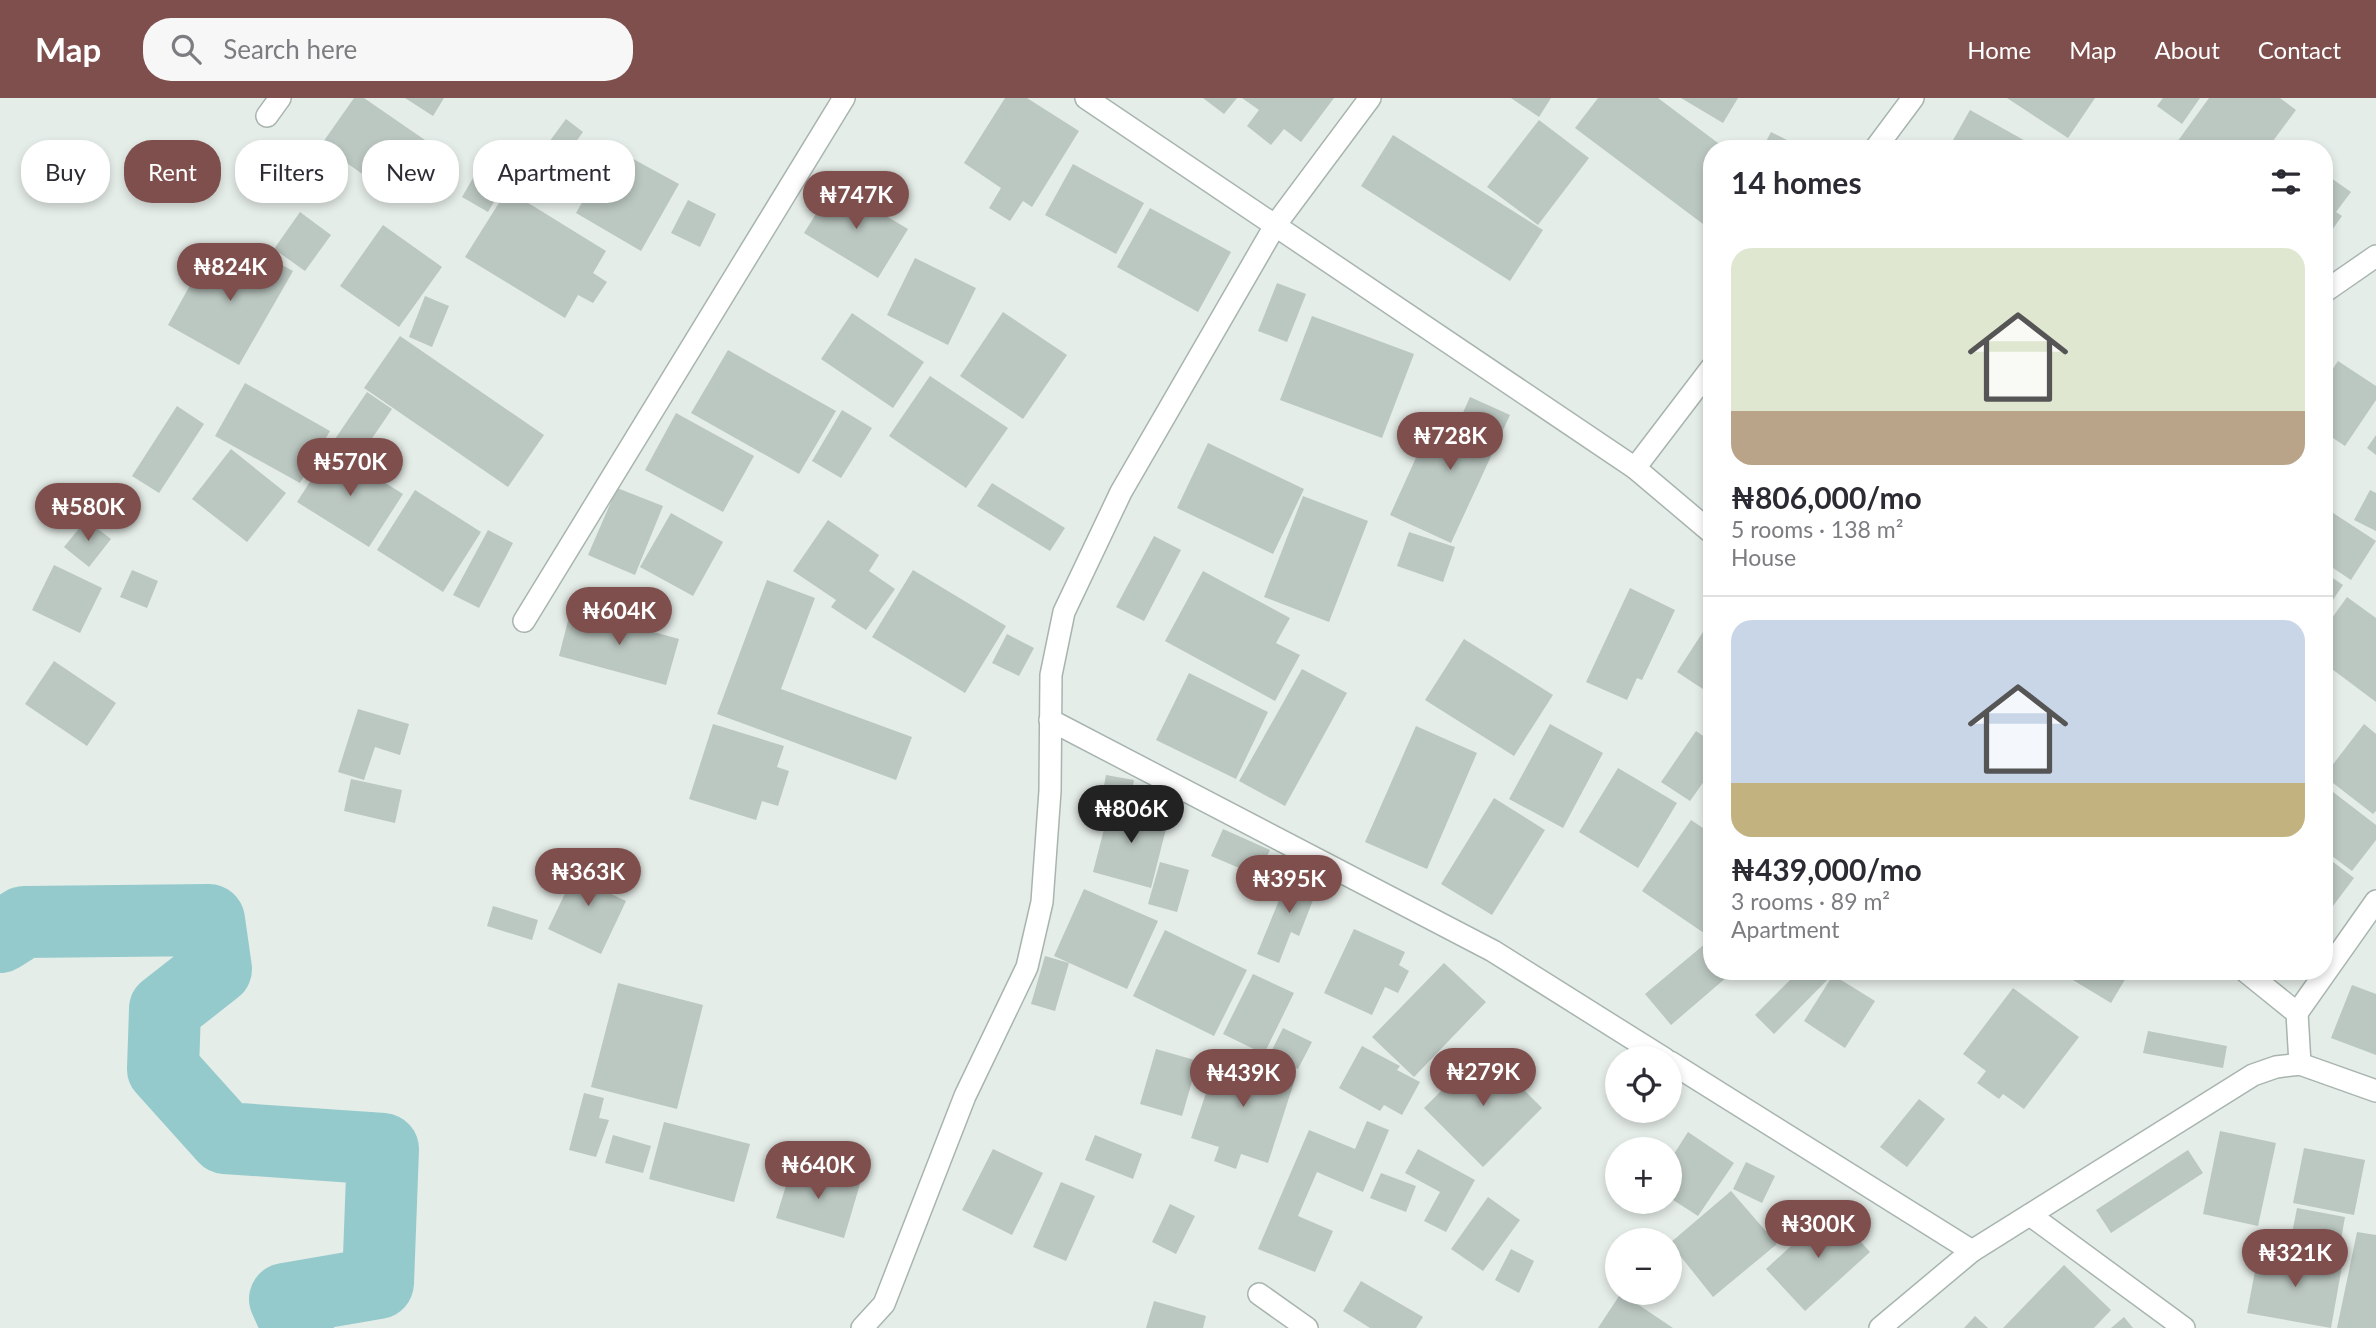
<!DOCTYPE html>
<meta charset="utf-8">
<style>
body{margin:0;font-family:Lato,sans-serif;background:#f7f7f7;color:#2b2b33;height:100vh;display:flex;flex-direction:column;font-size:26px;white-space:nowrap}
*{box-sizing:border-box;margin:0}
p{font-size:23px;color:#7c7c81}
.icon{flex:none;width:38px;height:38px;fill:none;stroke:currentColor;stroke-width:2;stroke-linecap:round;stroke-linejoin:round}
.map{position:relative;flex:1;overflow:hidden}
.panel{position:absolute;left:1703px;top:42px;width:630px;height:840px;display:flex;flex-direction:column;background:#fff;border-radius:28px;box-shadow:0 4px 10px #0003}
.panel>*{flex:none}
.guide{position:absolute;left:21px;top:42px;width:665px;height:63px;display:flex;gap:14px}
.controls{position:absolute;left:1605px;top:948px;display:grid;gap:14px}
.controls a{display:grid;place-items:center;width:77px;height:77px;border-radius:50%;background:#fff;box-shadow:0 4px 10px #0003;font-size:35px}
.price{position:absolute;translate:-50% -60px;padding:0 16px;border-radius:24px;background:#7e4f4d;color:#fff;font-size:23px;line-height:46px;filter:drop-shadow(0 2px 4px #0008)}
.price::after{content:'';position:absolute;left:50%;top:42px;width:21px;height:16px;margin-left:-10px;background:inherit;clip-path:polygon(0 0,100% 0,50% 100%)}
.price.current{background:#222;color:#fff}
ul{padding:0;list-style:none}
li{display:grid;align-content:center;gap:14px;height:371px;padding:0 28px}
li+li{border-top:2px solid #e1e1e2}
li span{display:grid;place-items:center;height:217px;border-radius:21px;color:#555}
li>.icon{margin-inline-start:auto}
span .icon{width:126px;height:126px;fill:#fffc;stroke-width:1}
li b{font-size:30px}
h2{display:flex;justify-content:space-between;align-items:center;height:84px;padding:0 28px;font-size:30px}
.tag{padding:0 24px;border-radius:28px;background:#fff;box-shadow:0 4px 10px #0003;font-size:24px;line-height:63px}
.tag.current{background:#7e4f4d;color:#fff}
header{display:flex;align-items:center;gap:42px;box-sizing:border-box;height:98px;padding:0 35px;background:#7e4f4d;color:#fff}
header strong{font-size:33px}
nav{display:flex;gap:38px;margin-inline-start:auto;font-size:24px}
.search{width:490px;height:63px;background:#f7f7f7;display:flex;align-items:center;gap:18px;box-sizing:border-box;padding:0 24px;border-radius:28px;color:#7c7c81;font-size:26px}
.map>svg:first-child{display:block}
</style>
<header>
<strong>Map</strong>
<div class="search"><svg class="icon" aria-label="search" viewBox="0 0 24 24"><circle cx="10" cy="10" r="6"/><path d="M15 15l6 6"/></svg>Search here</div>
<nav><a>Home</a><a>Map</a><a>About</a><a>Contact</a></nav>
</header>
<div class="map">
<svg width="2376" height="1230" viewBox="0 0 2376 1230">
<rect width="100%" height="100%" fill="#e5ede8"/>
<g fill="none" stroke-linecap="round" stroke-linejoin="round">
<!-- river -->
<path stroke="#94cacb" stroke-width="72" d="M0,839l24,-15 185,-2 7,49 -51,40 -2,60 62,69 158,11 -5,134 -93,16 13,29"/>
</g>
<!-- building -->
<g fill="#bbc7c1">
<path d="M354,0h10l74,51 -37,52 -80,-56z"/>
<path d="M405,0h39l-11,18z"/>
<path d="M1005,0h22l52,33 -47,76 -9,-6 -13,20 -21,-13 12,-20 -37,-25z"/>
<path d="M1203,0h34l-13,16z"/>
<path d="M1242,0h92l-33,44 -17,-13 -13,16 -24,-19 12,-16z"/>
<path d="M1511,0h40l-12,19z"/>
<path d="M1598,0h60l68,51h-14v65l-9,10 -128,-96z"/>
<path d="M1681,0h57l-15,25z"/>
<path d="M2007,0h88l-27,40z"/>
<path d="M2163,0h37l-18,26 -25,-18z"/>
<path d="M2209,0h71l16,12 -29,39h-95z"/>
<path d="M1970,12l70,39h-92z"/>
<path d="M566,21l17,13 -41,57 -18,-13z"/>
<path d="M1539,22l50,38 -51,67 -51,-38z"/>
<path d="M1771,34l34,17h-43z"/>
<path d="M1393,37l150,95 -33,51 -149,-95z"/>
<path d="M613,50l66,36 -38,67 -65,-38z"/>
<path d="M484,61l26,15 -22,38 -26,-15z"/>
<path d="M1073,66l71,39 -28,51 -71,-39z"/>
<path d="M2324,75l27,19 -15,20 6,4 -18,25z"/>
<path d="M834,87l74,44 -30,49 -74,-45z"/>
<path d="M507,92l99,61 -13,22 14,9 -14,21 -15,-8 -13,23 -100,-61z"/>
<path d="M688,102l28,14 -16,33 -29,-14z"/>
<path d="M1150,110l81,44 -33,60 -81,-45z"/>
<path d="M300,114l31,23 -26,36 -31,-22z"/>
<path d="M383,127l59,42 -43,60 -59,-41z"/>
<path d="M253,151l40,22 -54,94 -71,-40 41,-74 33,18z"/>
<path d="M915,160l61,30 -28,57 -61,-30z"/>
<path d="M1277,185l29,11 -19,48 -29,-11z"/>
<path d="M425,198l24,10 -17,41 -23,-10z"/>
<path d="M1003,214l64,43 -44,64 -63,-43z"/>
<path d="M852,215l72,49 -31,46 -72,-49z"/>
<path d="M1312,218l102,38 -32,84 -102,-38z"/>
<path d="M400,238l144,99 -36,52 -144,-99z"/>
<path d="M728,252l108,61 -37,63 -108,-61z"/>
<path d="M2338,263l38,25v14l-31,46 -21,-14v-50z"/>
<path d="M930,278l78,52 -42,60 -77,-52z"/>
<path d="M245,285l85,48 -30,52 -85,-47z"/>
<path d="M367,294l25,17 -34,50 -25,-17z"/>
<path d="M1470,299l40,18 -59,128 -61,-28 40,-88 22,10z"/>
<path d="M177,308l27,18 -45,69 -27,-17z"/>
<path d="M842,312l30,18 -31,50 -29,-17z"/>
<path d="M676,315l78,43 -31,56 -78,-42z"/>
<path d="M2376,337v20l-9,-7z"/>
<path d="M1208,345l96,46 -31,65 -96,-46z"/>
<path d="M231,351l55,44 -39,49 -55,-43z"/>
<path d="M331,351l72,45 -34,53 -72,-45z"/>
<path d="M992,385l73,45 -15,23 -73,-45z"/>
<path d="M617,390l46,18 -28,69 -47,-20z"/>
<path d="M415,392l66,42 -38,60 -66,-42z"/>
<path d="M2370,392l6,3v38l-22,-11z"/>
<path d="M1303,398l65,25 -39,101 -65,-25z"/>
<path d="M2324,409l52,34 -25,39 -27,-18z"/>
<path d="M671,415l52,29 -30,54 -53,-29z"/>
<path d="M86,422l25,19 -22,28 -25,-20z"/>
<path d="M828,422l51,35 -10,16 26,18 -29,41 -35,-23 5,-7 -43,-29z"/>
<path d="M488,432l25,13 -34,65 -26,-13z"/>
<path d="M1409,434l46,15 -12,35 -46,-16z"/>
<path d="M1154,438l27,14 -37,71 -28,-14z"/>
<path d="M54,467l48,23 -22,45 -48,-23z"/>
<path d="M132,472l26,11 -11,27 -27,-11z"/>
<path d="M913,472l93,56 -41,67 -93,-56z"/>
<path d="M1203,473l87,47 -14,25 24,12 -25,46 -110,-60z"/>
<path d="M2324,474l19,13 -19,28z"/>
<path d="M767,482l48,18 -34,91 131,48 -16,43 -179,-66z"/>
<path d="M1630,490l45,22 -33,70 -5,-2 -10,22 -41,-18z"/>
<path d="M2347,499l29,21v84l-52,-39v-34z"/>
<path d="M571,511l108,30 -13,46 -107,-29z"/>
<path d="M1712,520v77l-35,-23z"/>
<path d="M1007,536l27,14 -15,28 -27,-13z"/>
<path d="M1464,541l89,56 -39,61 -89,-56z"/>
<path d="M54,563l62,42 -29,43 -62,-42z"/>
<path d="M1302,571l45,24 -62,113 -46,-25z"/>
<path d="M1189,575l79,39 -32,67 -80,-39z"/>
<path d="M358,611l51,15 -9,31 -25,-8 -11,33 -26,-8z"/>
<path d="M713,626l71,22 -7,21 12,4 -11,35 -16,-5 -6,19 -67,-21z"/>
<path d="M1550,626l53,29 -40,75 -54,-29z"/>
<path d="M2364,626l12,10v77l-3,3 -49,-38z"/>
<path d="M1416,628l61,27 -50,116 -62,-27z"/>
<path d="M1696,633l16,11v28l-22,31 -29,-19z"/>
<path d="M1618,670l59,35 -39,65 -59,-36z"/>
<path d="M1106,677l28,5 -4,22 -28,-6z"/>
<path d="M351,681l51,11 -7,33 -51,-12z"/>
<path d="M2324,687l52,40v15l-24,31 -28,-21z"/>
<path d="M1494,700l51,32 -53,85 -51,-31z"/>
<path d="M1111,704l58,15 -18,71 -58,-16z"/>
<path d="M1691,722l21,14v87l-8,12 -62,-42z"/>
<path d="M1223,731l47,21 -12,26 -47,-20z"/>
<path d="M2324,757l30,23 -30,40z"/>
<path d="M581,762l36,17 -8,16 17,8 -25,53 -53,-25z"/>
<path d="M1160,764l29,8 -12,42 -29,-8z"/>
<path d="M1291,773l29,11 -21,54 -8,-4 -12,31 -22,-9z"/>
<path d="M1084,791l74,32 -31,68 -73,-33z"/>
<path d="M493,808l45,14 -6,20 -45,-14z"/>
<path d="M1354,831l51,23 -6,13 10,6 -11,22 -13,-6 -13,28 -48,-22z"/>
<path d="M1165,832l82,40 -33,66 -81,-40z"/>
<path d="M1712,840v33h22l-63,54 -26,-31z"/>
<path d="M1045,858l24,7 -14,48 -24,-7z"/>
<path d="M1444,865l42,39 -72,75 -42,-40z"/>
<path d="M1799,873h37l-62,63 -19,-19z"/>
<path d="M2058,873h72l-19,32z"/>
<path d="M1253,876l41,19 -30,61 -41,-20z"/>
<path d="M1833,877l42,26 -30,47 -41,-27z"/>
<path d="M618,885l85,22 -26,104 -86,-22z"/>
<path d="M2352,887l24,9v61l-45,-17z"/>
<path d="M2013,890l66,49 -55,72 -21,-15 -4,5 -22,-16 9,-12 -23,-17z"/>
<path d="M1283,930l29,14 -14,27 -29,-13z"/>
<path d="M2148,933l79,15 -4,22 -80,-15z"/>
<path d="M1362,948l38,20 -3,4 23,12 -18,33 -18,-10 -4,6 -41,-23z"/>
<path d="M1156,951l42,12 -16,55 -42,-12z"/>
<path d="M1483,951l59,59 -59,59 -59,-59z"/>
<path d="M1220,953l76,25 -28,87 -27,-9 -5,15 -22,-8 5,-14 -28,-9z"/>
<path d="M584,995l20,5 -5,20 10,2 -13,37 -27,-7z"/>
<path d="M1919,1001l26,20 -38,48 -27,-20z"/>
<path d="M1367,1023l22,9 -26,62 -46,-20 -19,44 35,15 -18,41 -57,-23 51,-119 46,19z"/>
<path d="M664,1024l86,22 -16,58 -85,-23z"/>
<path d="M2220,1033l56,12 -18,83 -55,-12z"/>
<path d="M1688,1034l46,31 -36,53 -28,-18v-38z"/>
<path d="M613,1037l38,11 -8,27 -38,-10z"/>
<path d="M1095,1037l47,19 -9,25 -48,-19z"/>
<path d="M2304,1050l61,12 -11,55 -61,-12z"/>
<path d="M993,1051l50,24 -31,62 -50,-25z"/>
<path d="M1418,1051l57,31 -29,52 -22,-11 16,-29 -35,-19z"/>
<path d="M2188,1052l15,23 -92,60 -15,-23z"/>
<path d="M1746,1064l29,14 -13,27 -29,-14z"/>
<path d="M793,1065l67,21 -16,54 -68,-20z"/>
<path d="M1381,1075l35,13 -10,26 -36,-14z"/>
<path d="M1061,1084l34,14 -29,65 -33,-14z"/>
<path d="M1731,1093l46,53 -64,53 -43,-54z"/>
<path d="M1488,1099l32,23 -37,51 -32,-22z"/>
<path d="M1170,1106l25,12 -19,38 -24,-12z"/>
<path d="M2297,1110l48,9 -8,46 -49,-9z"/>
<path d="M1831,1111l39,43 -65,59 -39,-42z"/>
<path d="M2357,1134l19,3v93h-39z"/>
<path d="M1511,1151l23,12 -15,32 -24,-13z"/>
<path d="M2259,1152l83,16 -11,62 -84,-15z"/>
<path d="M2064,1167l47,45 -17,18h-91z"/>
<path d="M1361,1183l62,36 -7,11h-46l-27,-17z"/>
<path d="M1621,1195l52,35h-75z"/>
<path d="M1154,1203l52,15 -3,12h-57z"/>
<path d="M1975,1218l13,12h-24z"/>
<path d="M2124,1219l9,11h-22z"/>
</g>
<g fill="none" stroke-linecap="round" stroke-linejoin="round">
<!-- minor casing -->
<g stroke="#a8b5ae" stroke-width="24">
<g id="minor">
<path d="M1086,0l549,370 77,65"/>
<path d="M267,18l13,-18"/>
<path d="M1875,51l38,-51"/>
<path d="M2324,194l52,-36"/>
<path d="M1635,370l77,-101"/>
<path d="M524,523l320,-523"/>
<path d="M1050,622l443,231 172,108"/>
<path d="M2245,873l52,42 3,51"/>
<path d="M2297,915l79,-112"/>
<path d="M1670,964l302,189"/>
<path d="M2030,1117l154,113"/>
<path d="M1259,1196l48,34"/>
<path d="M862,1230l22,-24 81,-208 62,-129 15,-65 8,-111 1,-116 13,-63 57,-120 155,-268 94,-126"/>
<path d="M1880,1230l92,-77 281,-176 23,-8 24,-3 76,27"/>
</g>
</g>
<!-- minor -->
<use href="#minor" stroke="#fff" stroke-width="21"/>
</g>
</svg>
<div class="controls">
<a><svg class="icon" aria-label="locate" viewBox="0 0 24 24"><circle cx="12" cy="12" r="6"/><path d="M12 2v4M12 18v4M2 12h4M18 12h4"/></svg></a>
<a>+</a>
<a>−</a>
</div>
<b class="price" style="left:856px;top:133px">₦747K</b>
<b class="price" style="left:230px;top:205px">₦824K</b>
<b class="price" style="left:1450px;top:374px">₦728K</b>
<b class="price" style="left:350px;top:400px">₦570K</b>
<b class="price" style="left:88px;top:445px">₦580K</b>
<b class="price" style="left:619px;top:549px">₦604K</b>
<b class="price current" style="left:1131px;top:747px">₦806K</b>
<b class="price" style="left:588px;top:810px">₦363K</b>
<b class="price" style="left:1289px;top:817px">₦395K</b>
<b class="price" style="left:1483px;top:1010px">₦279K</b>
<b class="price" style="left:1243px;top:1011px">₦439K</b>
<b class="price" style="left:818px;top:1103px">₦640K</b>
<b class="price" style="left:1818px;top:1162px">₦300K</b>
<b class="price" style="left:2295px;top:1191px">₦321K</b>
<div class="guide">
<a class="tag">Buy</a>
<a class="tag current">Rent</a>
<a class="tag">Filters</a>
<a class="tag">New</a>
<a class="tag">Apartment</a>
</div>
<section class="panel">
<h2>14 homes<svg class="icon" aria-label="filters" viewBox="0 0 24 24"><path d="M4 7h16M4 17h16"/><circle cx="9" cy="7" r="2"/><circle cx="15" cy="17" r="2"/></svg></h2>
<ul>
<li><span style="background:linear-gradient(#dfe7d0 75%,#b9a48a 0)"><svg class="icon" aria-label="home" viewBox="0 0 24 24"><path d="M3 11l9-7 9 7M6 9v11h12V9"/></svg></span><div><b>₦806,000/mo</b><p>5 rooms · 138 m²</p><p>House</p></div></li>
<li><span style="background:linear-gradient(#c9d6e8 75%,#c2b280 0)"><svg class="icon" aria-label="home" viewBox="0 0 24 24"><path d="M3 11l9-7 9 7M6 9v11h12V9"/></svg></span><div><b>₦439,000/mo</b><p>3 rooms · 89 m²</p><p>Apartment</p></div></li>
</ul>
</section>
</div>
